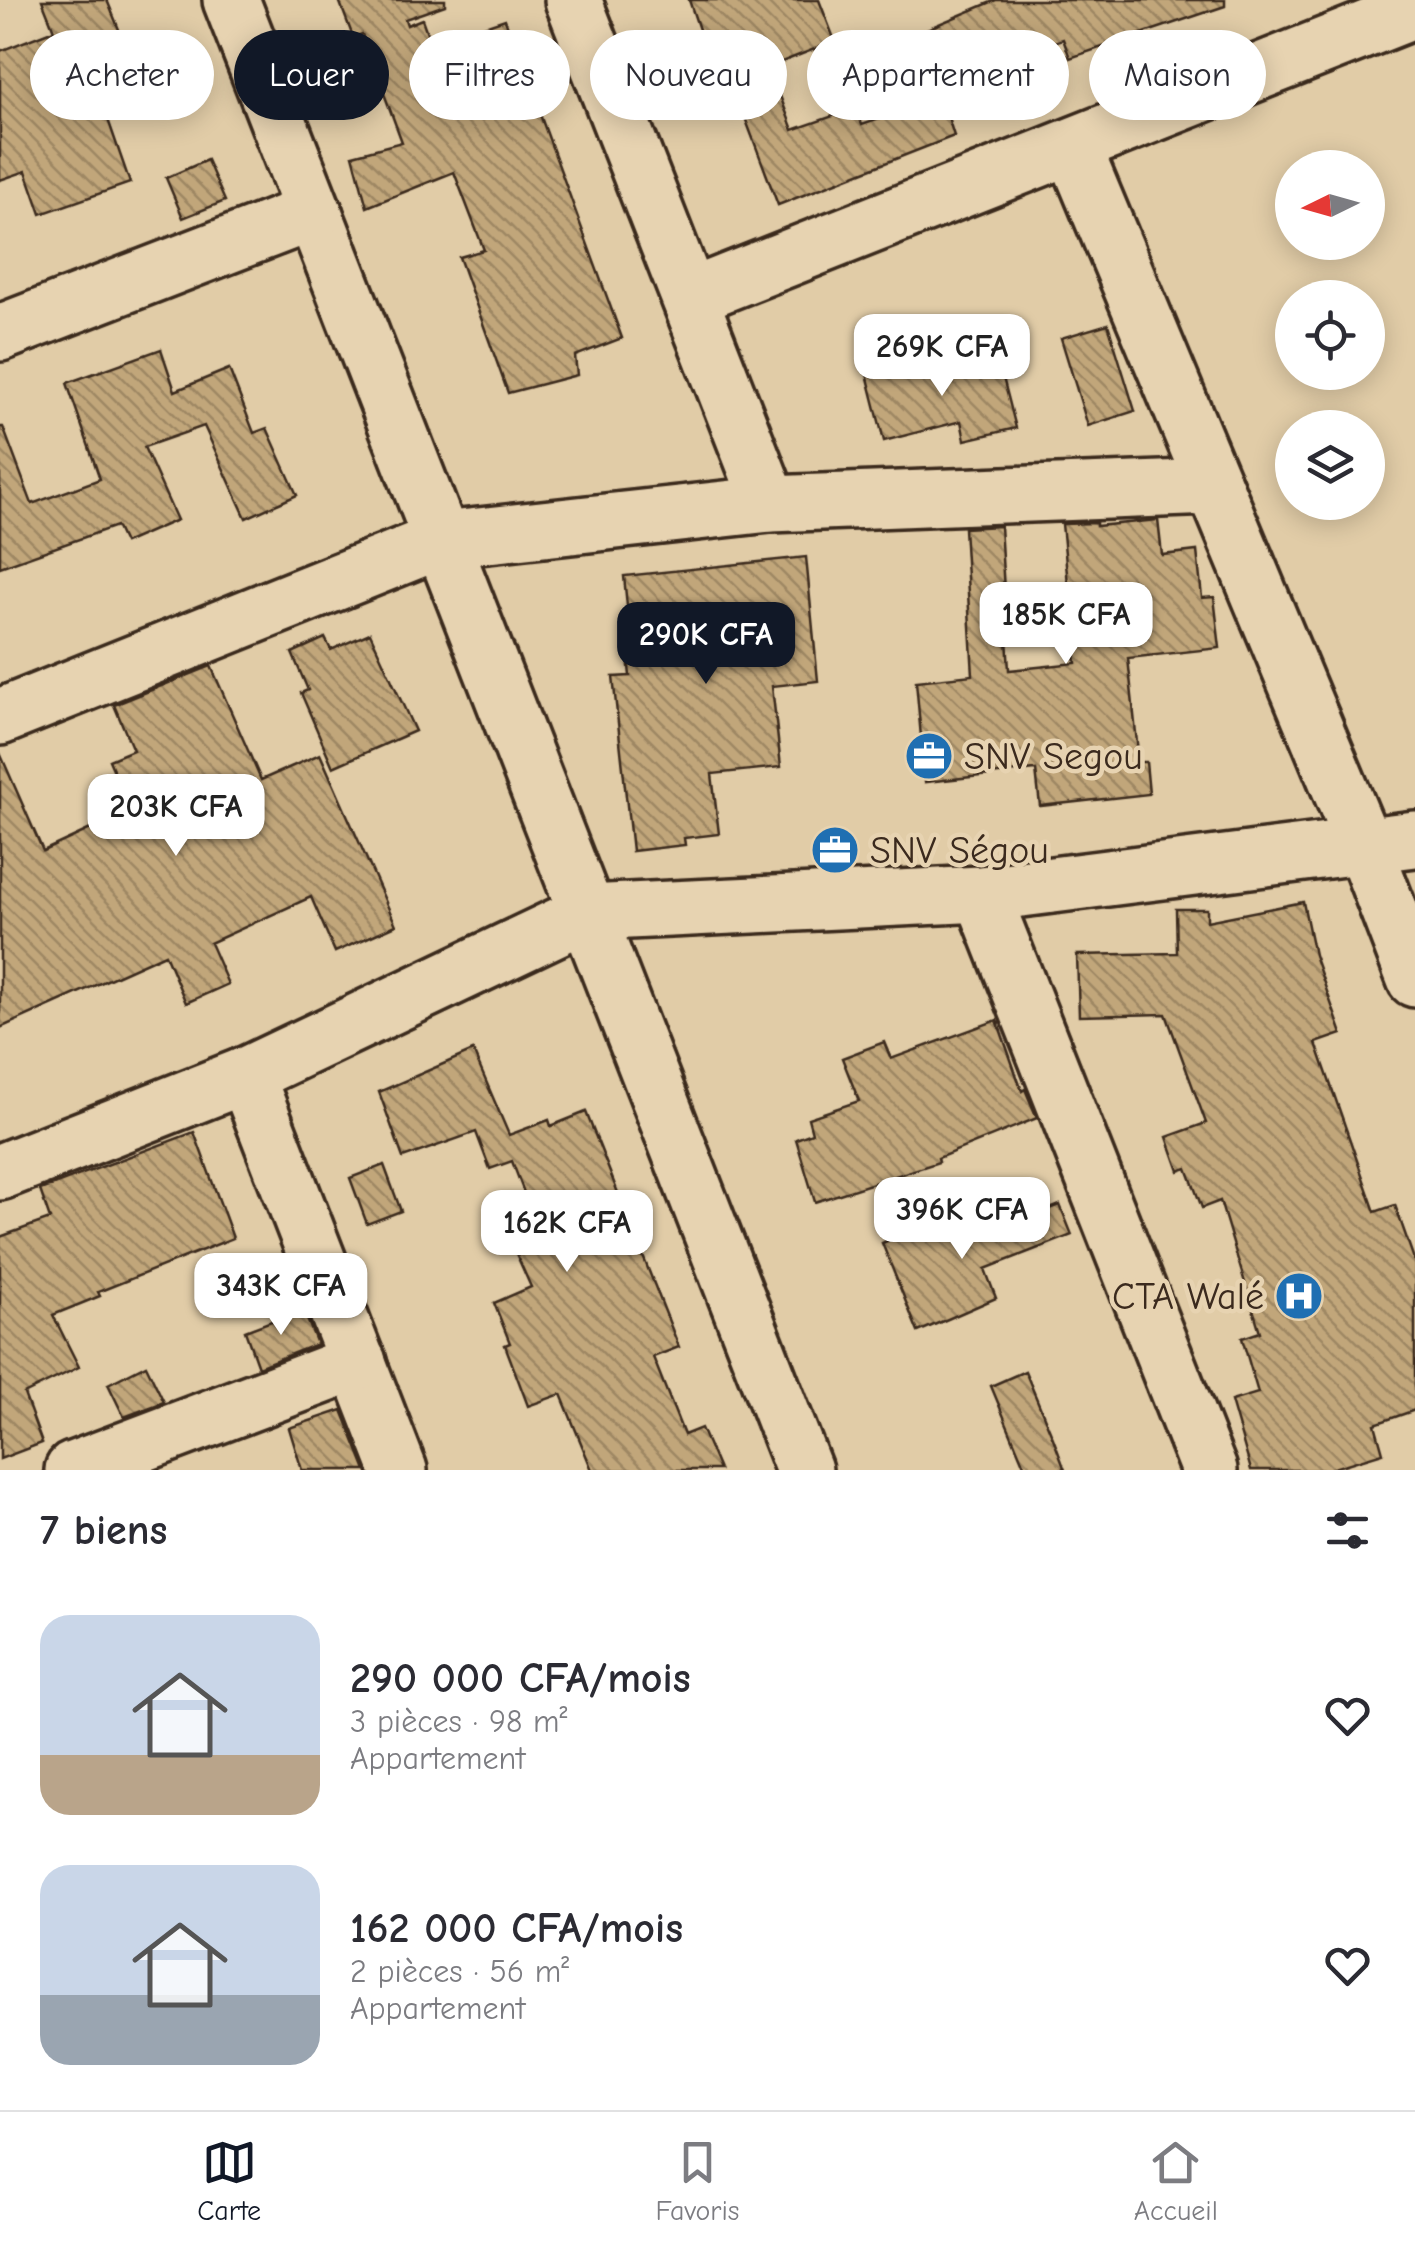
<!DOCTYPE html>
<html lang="fr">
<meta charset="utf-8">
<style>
body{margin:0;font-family:"Comic Neue",sans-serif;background:#f2f2f3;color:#2b2b33;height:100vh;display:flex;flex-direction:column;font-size:38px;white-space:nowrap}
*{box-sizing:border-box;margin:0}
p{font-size:32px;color:#7c7c81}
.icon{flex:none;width:55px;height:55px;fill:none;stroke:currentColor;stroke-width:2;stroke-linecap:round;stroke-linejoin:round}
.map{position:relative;height:1470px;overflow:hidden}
.details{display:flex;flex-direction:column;background:#fff;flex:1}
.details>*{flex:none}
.guide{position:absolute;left:30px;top:30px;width:1355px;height:90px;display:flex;gap:20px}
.needle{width:65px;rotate:265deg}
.tools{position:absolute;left:1275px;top:150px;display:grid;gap:20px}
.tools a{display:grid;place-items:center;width:110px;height:110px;border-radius:50%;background:#fff;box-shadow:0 5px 25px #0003;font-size:50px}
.price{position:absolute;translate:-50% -85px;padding:0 22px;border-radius:20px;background:#fff;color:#222;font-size:32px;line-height:65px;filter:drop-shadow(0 2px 5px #0008)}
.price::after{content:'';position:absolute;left:50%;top:60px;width:30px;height:22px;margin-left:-15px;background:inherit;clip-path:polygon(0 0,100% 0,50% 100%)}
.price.current{background:#111827;color:#fff}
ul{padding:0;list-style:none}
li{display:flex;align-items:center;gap:30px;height:250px;padding:0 40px}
li span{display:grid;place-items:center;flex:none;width:280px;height:200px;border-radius:30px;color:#555}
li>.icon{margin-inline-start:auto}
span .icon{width:120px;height:120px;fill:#fffc;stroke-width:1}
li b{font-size:42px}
h2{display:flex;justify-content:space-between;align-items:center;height:120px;padding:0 40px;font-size:42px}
.chip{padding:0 35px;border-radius:45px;background:#fff;box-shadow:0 5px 25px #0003;font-size:35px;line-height:90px}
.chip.current{background:#111827;color:#fff}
.tab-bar{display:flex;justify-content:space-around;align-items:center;height:140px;border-top:2px solid #e1e1e2;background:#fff;font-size:28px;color:#7c7c81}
.tab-bar a{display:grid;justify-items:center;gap:5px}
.tab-bar .current{color:#111827}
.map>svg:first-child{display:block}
</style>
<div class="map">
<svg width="1415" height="1470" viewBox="0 0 1415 1470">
<defs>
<pattern id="building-back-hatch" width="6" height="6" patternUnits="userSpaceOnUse" patternTransform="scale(2.5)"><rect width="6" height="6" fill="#c1a67a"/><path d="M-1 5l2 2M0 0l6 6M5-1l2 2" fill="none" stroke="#9e8763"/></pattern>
</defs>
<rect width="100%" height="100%" fill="#e1cca7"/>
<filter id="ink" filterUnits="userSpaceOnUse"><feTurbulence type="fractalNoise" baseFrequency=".01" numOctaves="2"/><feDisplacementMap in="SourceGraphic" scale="20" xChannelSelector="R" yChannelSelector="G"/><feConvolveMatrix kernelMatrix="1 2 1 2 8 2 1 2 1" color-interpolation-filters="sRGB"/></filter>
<g filter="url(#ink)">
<!-- building -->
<g fill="url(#building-back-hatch)" stroke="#3b2a1e" stroke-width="2.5">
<path d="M42,0h65l35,86 -40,16 28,81 -89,31 -15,-43 -26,9v-129l54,-21z"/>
<path d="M339,0h106v5l-40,14 2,6 15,-6 9,25 74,-25 117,319 -47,18 2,19 -69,18 -49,-136 25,-7 -30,-78 -87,35 -14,-52 49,-13 -40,-108 -9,3z"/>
<path d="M689,0h130l16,41 -66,26 24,63 63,-22 6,17 80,-27 12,38 -176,69 -49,-130 -13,5z"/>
<path d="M996,0h229v6l-155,52 -7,-19 -66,22 5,15 -69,24 -25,-63z"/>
<path d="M207,160l18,41 -42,17 -17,-40z"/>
<path d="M1108,324l27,87 -47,15 -27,-88z"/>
<path d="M161,349l14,42 54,-22 25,64 13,-5 30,67 -51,23 -42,-92 -60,21 33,73 -53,23 -8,-17 -116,41v-140h3l29,77 68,-25 -33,-96z"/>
<path d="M997,354l19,74 -51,12 -4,-19 -77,20 -18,-71 34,-8 4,17z"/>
<path d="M1158,520l4,35 35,-4 5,47 12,-1 6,51 -92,10 11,104h7l3,32 -109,12 -4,-36 -111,12 -9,-101 57,-6 -9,-147 36,-2 9,144 67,-7 -14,-139 34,-1v3z"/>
<path d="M806,557l12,124 -46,5 9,81 -69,7 7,60 -35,4 1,7 -53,6 -19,-174 17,-1 -2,-20h4l-8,-80z"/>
<path d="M370,633l45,98 -82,36 -32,-74 7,-3 -16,-37 33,-15 6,12z"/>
<path d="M211,666l50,114 59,-26 76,171 -61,27 -24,-55 -101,46 18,41 -42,19 -21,-49 -165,74v-275l43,98 65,-30 -8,-19 23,-10 -14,-32 24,-10 -19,-45z"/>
<path d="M1303,902l11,53 28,79 -26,9 59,169 20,-7 20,57v148l-40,14 8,29 -56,17h-76l-20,-69 27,-8 -16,-55 18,-6 -40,-131 -18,7 -15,-40 -8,3 -12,-34 39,-14 -40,-109 -87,2 -2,-61 100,-2 -1,-44h31v12z"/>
<path d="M997,1020l25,71 3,-2 12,29 -99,40 1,4 -124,40 -19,-63 16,-6 -4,-15 51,-17 -17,-43 42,-16 7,17z"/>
<path d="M473,1051l36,84 40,-15 2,6 35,-14 93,235 -26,10 31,78 17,-7 18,42h-127l-31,-76 -33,12 -23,-61 5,-2 -16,-40 37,-16 -25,-56 28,-12 -22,-58 -22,8 -14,-37 -73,26 -24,-66z"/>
<path d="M194,1132l39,106 -135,54 2,4 -47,19 26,52 -55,27 18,49 -42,16v-222l50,-18 -10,-29z"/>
<path d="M384,1165l17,46 -34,13 -17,-46z"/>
<path d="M1060,1205l12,30 -87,34 11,29 -78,34 -36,-89 78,-32 13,29z"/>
<path d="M303,1309l14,35 -59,23 -13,-36z"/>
<path d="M146,1365l18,37 -40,15 -16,-33z"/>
<path d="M1025,1371l28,67 12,32h-39l-35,-84z"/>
<path d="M342,1410l24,60h-64l-13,-42z"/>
</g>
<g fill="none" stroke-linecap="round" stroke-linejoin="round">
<!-- minor casing -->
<g stroke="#3b2a1e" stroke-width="62">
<g id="minor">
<path d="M231,0l573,1470"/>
<path d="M573,0l197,504"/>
<path d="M1073,147l291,699 51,133"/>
<path d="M690,297l725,-287"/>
<path d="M0,333l314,-121"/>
<path d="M0,717l442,-177 328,-36 444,-17"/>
<path d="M982,894l227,576"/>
<path d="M246,1075l153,395"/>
<path d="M0,1172l246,-97 341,-162 395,-19 433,-55"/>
<path d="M73,1470l285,-108"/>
</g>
</g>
<!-- minor -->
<use href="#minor" stroke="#e7d3b1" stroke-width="55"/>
</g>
</g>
<!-- icons -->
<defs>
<g id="office-disc" transform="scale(2.5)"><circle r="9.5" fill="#1f6fb2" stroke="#e7d3b1"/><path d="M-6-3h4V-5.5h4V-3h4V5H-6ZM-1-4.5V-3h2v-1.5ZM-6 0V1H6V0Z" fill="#fff"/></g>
<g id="hospital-disc" transform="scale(2.5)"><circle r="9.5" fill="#1f6fb2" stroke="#e7d3b1"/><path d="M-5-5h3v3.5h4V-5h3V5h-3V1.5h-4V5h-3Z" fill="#fff"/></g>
</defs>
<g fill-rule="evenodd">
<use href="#office-disc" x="929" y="756"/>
<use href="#office-disc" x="835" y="850"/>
<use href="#hospital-disc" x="1299" y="1296"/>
</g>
<g text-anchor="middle" stroke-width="9" stroke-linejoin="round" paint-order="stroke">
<!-- poi labels -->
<g font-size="38" fill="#3b2a1e" stroke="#e7d3b1" text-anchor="start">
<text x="964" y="769">SNV Segou</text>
<text x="870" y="863">SNV Ségou</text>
<text x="1264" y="1309" text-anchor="end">CTA Walé</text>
</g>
</g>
</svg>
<div class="tools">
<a><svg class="needle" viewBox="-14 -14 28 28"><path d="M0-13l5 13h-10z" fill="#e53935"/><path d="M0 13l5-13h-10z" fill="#7c7c81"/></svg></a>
<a><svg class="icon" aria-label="locate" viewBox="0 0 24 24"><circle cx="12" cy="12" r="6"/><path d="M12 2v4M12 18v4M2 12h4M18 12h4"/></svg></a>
<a><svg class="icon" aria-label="layers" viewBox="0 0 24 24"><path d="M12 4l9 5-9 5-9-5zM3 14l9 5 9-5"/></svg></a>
</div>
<b class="price" style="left:942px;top:399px">269K CFA</b>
<b class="price" style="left:1066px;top:667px">185K CFA</b>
<b class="price current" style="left:706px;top:687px">290K CFA</b>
<b class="price" style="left:176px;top:859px">203K CFA</b>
<b class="price" style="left:962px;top:1262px">396K CFA</b>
<b class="price" style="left:567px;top:1275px">162K CFA</b>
<b class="price" style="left:281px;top:1338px">343K CFA</b>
<div class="guide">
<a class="chip">Acheter</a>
<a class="chip current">Louer</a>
<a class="chip">Filtres</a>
<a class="chip">Nouveau</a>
<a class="chip">Appartement</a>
<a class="chip">Maison</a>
</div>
</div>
<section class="details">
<h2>7 biens<svg class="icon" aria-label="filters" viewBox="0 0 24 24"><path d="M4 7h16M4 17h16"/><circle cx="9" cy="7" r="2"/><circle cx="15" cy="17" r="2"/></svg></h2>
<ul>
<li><span style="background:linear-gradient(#c9d6e8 70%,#b9a48a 0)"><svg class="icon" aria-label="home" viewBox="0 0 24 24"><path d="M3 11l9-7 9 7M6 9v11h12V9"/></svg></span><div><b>290 000 CFA/mois</b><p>3 pièces · 98 m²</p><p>Appartement</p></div><svg class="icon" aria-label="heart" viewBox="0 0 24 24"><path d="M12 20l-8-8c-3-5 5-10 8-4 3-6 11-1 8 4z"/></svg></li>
<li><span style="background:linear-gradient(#c9d6e8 65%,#9aa5b1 0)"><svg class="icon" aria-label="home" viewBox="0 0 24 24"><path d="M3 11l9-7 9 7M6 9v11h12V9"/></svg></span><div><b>162 000 CFA/mois</b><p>2 pièces · 56 m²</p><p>Appartement</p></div><svg class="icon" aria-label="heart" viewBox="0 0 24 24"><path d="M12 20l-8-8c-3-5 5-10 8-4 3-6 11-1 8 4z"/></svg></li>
</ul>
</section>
<nav class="tab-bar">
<a class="current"><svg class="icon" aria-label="map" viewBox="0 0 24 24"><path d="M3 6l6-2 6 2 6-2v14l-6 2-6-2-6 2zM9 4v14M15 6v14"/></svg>Carte</a>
<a><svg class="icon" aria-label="saved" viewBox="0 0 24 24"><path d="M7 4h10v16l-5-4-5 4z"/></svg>Favoris</a>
<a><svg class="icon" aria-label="home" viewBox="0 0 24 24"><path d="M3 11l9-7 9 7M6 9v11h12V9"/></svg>Accueil</a>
</nav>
